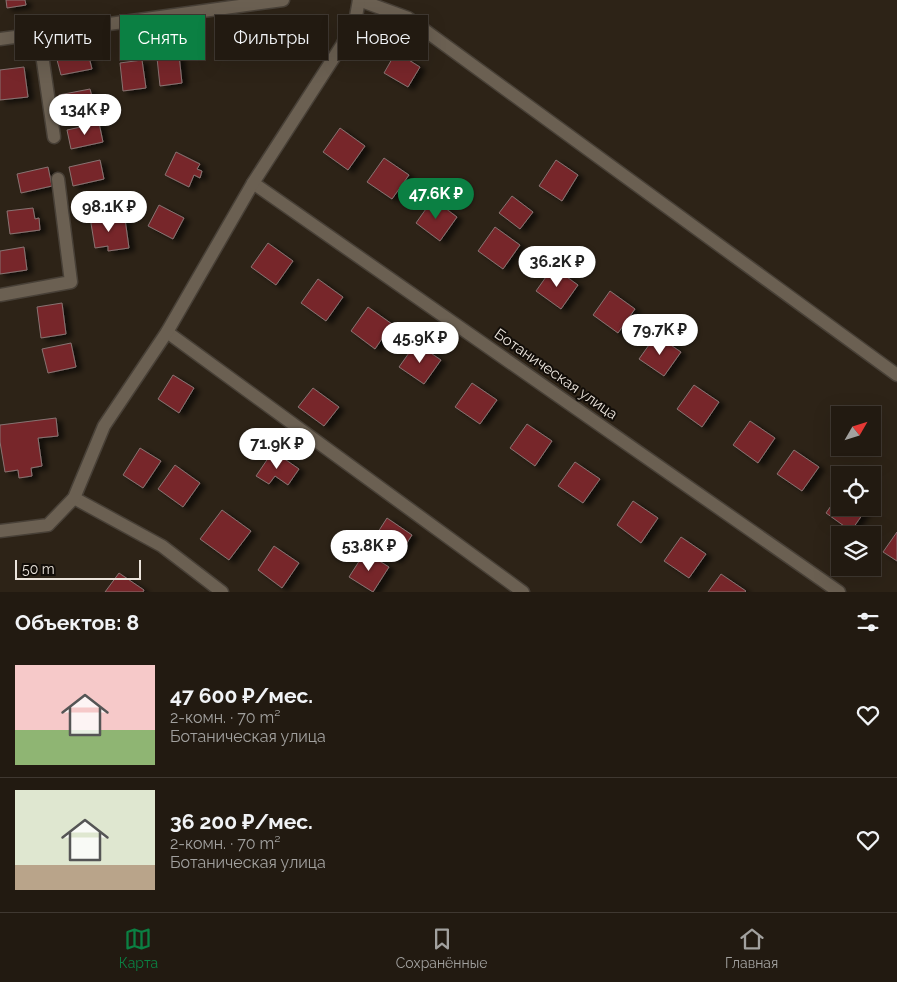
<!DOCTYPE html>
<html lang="ru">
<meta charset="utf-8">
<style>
body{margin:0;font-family:Raleway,sans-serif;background:#2e271f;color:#f1f3f6;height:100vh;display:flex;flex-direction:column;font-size:19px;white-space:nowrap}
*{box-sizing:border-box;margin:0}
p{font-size:16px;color:#a2a19f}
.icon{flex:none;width:28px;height:28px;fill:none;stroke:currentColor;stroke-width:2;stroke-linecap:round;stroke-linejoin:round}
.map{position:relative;height:592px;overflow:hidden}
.sheet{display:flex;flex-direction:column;background:#221a11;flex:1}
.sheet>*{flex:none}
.guide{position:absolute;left:15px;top:15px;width:500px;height:45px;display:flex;gap:10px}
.needle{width:32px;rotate:51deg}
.tools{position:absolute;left:831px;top:406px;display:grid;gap:10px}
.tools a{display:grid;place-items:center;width:50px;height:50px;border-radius:0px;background:#221a11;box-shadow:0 5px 20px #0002,0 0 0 1px #3f3831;font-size:25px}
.scale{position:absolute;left:15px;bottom:12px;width:126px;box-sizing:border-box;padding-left:5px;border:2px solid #ebe4dc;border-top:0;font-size:14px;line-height:18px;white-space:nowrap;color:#ebe4dc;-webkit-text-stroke:4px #120d08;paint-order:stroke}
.price{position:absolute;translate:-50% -42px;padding:0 11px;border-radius:18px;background:#fff;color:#222;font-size:16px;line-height:32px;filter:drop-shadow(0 1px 2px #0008)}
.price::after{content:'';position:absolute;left:50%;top:30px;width:15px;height:11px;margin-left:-8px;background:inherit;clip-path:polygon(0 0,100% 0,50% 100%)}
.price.active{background:#0b8043;color:#fff}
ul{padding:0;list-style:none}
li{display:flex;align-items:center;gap:15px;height:125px;padding:0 15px}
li+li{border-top:1px solid #3f3831}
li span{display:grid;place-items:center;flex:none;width:140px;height:100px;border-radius:0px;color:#555}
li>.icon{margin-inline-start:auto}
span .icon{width:60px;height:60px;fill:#fffc;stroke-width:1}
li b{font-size:21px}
h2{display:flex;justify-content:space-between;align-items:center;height:60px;padding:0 15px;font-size:21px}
.chip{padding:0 18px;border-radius:0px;background:#221a11;box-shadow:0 5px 20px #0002,0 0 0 1px #3f3831;font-size:18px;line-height:45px}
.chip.active{background:#0b8043;color:#fff}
.tab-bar{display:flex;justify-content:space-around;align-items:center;height:70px;border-top:1px solid #3f3831;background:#221a11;font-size:14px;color:#a2a19f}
.tab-bar a{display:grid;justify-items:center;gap:2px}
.tab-bar .active{color:#0b8043}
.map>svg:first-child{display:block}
</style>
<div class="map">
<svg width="897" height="592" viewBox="0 0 897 592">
<defs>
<filter id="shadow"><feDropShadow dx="5.5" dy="3" stdDeviation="2.5" flood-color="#0009"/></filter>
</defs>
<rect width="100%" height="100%" fill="#2d2317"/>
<!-- building -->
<g fill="#77272a" stroke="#887372" filter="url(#shadow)">
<path d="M6,0h19l1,5 -19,3z"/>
<path d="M87,49l5,20 -31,6 -5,-19z"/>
<path d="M396,52l24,15 -12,20 -24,-14z"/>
<path d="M179,55l3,28 -22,3 -3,-28z"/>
<path d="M142,60l4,28 -23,3 -3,-28z"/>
<path d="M24,67l4,30 -28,3v-30z"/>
<path d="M90,89l5,19 -32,6 -4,-19z"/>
<path d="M99,123l4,19 -32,7 -4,-19z"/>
<path d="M340,128l25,18 -17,24 -25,-18z"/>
<path d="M176,152l24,12 -3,5 5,2 -2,7 -6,-3 -5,12 -24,-12z"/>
<path d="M384,158l25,17 -17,24 -25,-17z"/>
<path d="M100,160l4,19 -31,7 -4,-19z"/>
<path d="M556,160l22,15 -16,26 -23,-15z"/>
<path d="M48,167l4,19 -31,7 -4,-19z"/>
<path d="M512,196l21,16 -13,17 -21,-16z"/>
<path d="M433,199l24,18 -17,24 -24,-18z"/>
<path d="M159,205l25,13 -11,21 -25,-13z"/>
<path d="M33,208l2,11 4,-1 1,12 -30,4 -3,-23z"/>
<path d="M104,214l1,8 20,-3 4,29 -21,3v-5l-13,2 -5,-31z"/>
<path d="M495,227l25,18 -17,24 -25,-18z"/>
<path d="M268,243l25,18 -17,24 -25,-18z"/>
<path d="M24,247l3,23 -27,4v-23z"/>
<path d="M553,267l25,18 -17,24 -25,-18z"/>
<path d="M318,279l25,18 -17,24 -25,-18z"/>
<path d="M610,291l25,18 -17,24 -25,-18z"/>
<path d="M62,303l4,31 -25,4 -4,-31z"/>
<path d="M368,307l24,17 -17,25 -24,-18z"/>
<path d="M656,335l25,17 -17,24 -25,-17z"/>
<path d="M71,343l5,24 -28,6 -6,-24z"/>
<path d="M416,343l25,17 -17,24 -25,-17z"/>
<path d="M173,375l21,13 -15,25 -21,-14z"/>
<path d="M472,383l25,17 -17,24 -25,-17z"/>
<path d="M694,385l25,17 -17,25 -25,-18z"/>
<path d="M313,388l26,19 -15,19 -26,-19z"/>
<path d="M56,418l2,18 -20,2 4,28 -11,2 1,8 -13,2 -1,-8 -13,2 -5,-30v-17z"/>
<path d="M750,421l25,17 -17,25 -25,-18z"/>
<path d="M527,424l25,17 -17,25 -25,-18z"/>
<path d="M140,448l21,13 -18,27 -20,-13z"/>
<path d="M794,450l25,17 -17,24 -25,-17z"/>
<path d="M273,451l26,18 -11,16 -13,-9 -6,8 -13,-8z"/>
<path d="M575,462l25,17 -17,24 -25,-17z"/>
<path d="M175,465l25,18 -17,24 -25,-18z"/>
<path d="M840,493v15h27l-16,23 -25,-18z"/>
<path d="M633,501l25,17 -17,25 -24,-18z"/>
<path d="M222,510l29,21 -22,29 -29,-21z"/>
<path d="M387,518l25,17 -16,25 -25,-17z"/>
<path d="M897,532v29l-14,-9z"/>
<path d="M681,537l25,17 -17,24 -25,-17z"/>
<path d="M274,546l25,17 -17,25 -24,-18z"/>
<path d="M365,552l24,15 -16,25 -24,-15z"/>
<path d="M119,573l25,17 -1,2h-38z"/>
<path d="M721,574l25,17 -1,1h-37z"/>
</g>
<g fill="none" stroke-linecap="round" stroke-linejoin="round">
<!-- minor casing -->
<g stroke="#484037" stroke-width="15">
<g id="minor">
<path d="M359,0l49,18 489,357"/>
<path d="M39,34l15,103"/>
<path d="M0,39l283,-39"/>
<path d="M253,183l586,409"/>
<path d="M0,295l71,-13 -13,-103"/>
<path d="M167,332l356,260"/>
<path d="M74,498l88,48 60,46"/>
<path d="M0,531l48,-6 26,-27 30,-72 63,-94 86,-149 89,-138 13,-23 4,-22"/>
</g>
</g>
<!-- minor -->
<use href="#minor" stroke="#6b6052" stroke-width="12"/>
</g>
<g text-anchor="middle" stroke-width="4" stroke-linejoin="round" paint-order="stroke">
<!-- street labels -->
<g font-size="15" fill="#ebe4dc" stroke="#120d08">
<text transform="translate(556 374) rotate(35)" y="5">Ботаническая улица</text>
</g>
</g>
</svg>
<div class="tools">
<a><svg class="needle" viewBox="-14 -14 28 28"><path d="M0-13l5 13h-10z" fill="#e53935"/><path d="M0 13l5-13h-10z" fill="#a2a19f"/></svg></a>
<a><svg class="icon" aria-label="locate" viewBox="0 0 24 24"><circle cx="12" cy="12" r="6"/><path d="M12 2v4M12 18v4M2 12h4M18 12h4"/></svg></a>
<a><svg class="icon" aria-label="layers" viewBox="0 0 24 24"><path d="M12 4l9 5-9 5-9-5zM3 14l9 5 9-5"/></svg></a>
</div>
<div class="scale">50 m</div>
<b class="price" style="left:85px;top:136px">134K ₽</b>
<b class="price active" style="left:436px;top:220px">47.6K ₽</b>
<b class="price" style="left:109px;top:233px">98.1K ₽</b>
<b class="price" style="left:557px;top:288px">36.2K ₽</b>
<b class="price" style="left:660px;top:356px">79.7K ₽</b>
<b class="price" style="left:420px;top:364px">45.9K ₽</b>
<b class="price" style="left:277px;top:470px">71.9K ₽</b>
<b class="price" style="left:369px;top:572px">53.8K ₽</b>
<div class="guide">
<a class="chip">Купить</a>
<a class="chip active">Снять</a>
<a class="chip">Фильтры</a>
<a class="chip">Новое</a>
</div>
</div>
<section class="sheet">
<h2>Объектов: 8<svg class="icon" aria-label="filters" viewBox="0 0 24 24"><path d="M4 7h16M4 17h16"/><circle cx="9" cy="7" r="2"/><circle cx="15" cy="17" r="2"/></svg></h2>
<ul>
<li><span style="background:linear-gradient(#f6c9c9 65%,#8fb573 0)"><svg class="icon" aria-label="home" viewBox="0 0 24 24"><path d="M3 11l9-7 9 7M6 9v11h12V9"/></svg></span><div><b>47 600 ₽/мес.</b><p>2-комн. · 70 m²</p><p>Ботаническая улица</p></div><svg class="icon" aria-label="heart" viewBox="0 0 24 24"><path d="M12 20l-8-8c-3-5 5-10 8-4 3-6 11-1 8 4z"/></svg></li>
<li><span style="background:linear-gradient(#dfe7d0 75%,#b9a48a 0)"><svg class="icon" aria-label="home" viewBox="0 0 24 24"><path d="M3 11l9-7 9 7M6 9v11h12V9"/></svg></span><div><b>36 200 ₽/мес.</b><p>2-комн. · 70 m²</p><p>Ботаническая улица</p></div><svg class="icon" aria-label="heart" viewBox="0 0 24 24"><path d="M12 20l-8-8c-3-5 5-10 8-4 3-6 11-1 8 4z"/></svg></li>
</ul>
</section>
<nav class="tab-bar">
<a class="active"><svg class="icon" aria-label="map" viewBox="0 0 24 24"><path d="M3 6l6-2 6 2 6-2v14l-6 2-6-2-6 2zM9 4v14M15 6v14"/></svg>Карта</a>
<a><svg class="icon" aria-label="saved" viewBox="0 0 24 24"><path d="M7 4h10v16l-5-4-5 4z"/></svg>Сохранённые</a>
<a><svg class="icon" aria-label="home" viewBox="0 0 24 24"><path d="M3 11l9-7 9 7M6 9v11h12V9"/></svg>Главная</a>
</nav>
